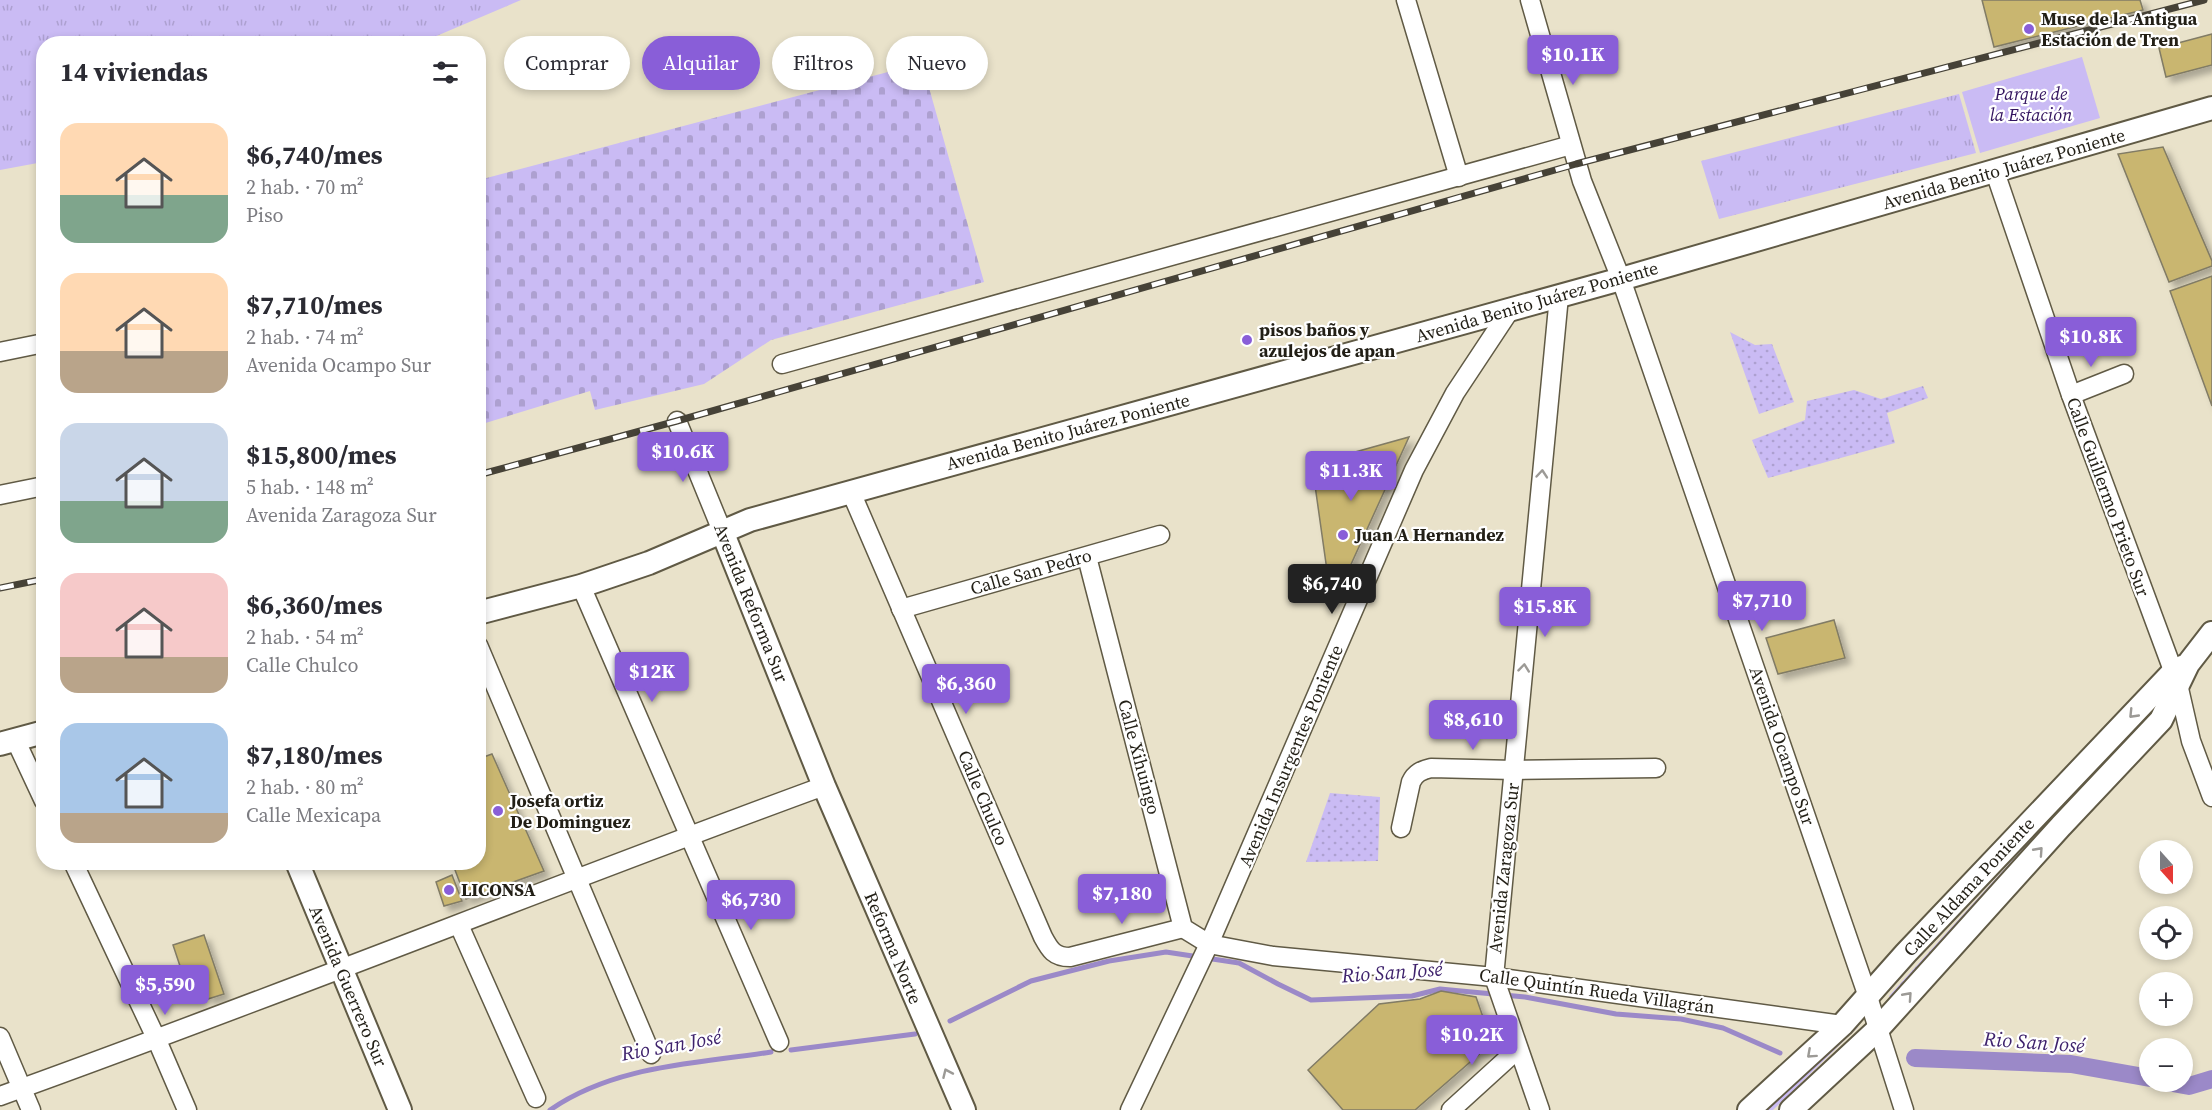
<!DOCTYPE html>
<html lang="es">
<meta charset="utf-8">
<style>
body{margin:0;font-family:"Source Serif 4",serif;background:#f2f2f3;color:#2b2b33;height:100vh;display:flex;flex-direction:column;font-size:22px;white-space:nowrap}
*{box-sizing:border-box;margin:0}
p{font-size:20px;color:#7c7c81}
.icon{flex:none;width:33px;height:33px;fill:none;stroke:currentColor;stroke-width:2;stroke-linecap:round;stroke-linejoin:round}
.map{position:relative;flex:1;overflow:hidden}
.side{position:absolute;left:36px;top:36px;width:450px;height:834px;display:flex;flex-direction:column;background:#fff;border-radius:24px;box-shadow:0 3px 9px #0003}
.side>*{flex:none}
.guide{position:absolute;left:504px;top:36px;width:570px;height:54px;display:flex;gap:12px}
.needle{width:39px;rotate:159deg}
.tools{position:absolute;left:2139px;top:840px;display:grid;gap:12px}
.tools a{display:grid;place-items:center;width:54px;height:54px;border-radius:50%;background:#fff;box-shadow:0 3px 9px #0003;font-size:30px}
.price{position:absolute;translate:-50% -51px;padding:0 14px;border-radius:6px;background:#895ed8;color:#fff;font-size:20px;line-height:39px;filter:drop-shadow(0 2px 3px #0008)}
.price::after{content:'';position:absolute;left:50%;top:36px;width:18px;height:14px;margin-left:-9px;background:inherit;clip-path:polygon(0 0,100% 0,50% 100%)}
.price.on{background:#222;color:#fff}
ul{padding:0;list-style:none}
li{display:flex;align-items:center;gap:18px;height:150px;padding:0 24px}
li span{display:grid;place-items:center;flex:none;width:168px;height:120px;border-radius:18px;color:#555}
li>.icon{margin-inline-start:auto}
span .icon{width:72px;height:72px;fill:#fffc;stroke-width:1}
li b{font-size:26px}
h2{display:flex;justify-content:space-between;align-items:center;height:72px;padding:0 24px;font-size:26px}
.pill{padding:0 21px;border-radius:27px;background:#fff;box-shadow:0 3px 9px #0003;font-size:21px;line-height:54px}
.pill.on{background:#895ed8;color:#fff}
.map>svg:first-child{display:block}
</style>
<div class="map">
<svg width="2212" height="1110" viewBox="0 0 2212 1110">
<defs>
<pattern id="grass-tufts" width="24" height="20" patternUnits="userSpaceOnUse" patternTransform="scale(1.5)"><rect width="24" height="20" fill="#cabbf4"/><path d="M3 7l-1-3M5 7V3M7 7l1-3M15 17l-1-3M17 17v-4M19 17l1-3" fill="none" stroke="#ada0d0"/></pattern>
<pattern id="cemetery-stones" width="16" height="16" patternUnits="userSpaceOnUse" patternTransform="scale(1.5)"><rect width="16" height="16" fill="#cabbf4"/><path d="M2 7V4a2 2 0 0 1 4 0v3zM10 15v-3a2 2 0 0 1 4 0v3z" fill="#ada0d0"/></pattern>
<pattern id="garden-dots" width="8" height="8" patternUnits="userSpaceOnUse" patternTransform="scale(1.5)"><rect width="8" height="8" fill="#cabbf4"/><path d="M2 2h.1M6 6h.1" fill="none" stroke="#ada0d0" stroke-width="1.8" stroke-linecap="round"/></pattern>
<filter id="shadow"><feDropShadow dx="5.5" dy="5.5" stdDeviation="3" flood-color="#0004"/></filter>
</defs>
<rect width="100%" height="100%" fill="#e9e2ca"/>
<!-- grass -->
<g fill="url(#grass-tufts)">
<path d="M0,0h521l-101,43 -376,1 -1,118 -43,8z"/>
<path d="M1959,94l17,59 -257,66 -18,-58z"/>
<path d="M2153,707l5,3 -265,292 -4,-6 191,-210z"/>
<path d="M1854,1022l4,5 -85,83h-9z"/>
</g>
<!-- cemetery -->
<path fill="url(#cemetery-stones)" d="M922,63l62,219 -213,58 -67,44 -109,26 -5,-19 -111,34v-245z"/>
<!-- park -->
<path fill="#cabbf4" d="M2082,57l18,61 -120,35 -18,-61z"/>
<!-- garden -->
<g fill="url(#garden-dots)">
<path d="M1730,332l25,13 17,-1 22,58 -35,12z"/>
<path d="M1923,386l5,12 -41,15 8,30 -127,35 -16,-38 53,-20 2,-19 47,-11 27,9z"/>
<path d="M1330,793l50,4 -2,64 -72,1z"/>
</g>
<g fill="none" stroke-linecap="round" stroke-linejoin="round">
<!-- stream -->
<g stroke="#9b89c8" stroke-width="5">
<path d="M950,1021l81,-40 78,-20 57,-9 73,11 39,21 33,16 101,-4 28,-7 85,8 91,17 65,5 42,9 57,25"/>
<path d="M791,1050l124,-16"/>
<path d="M550,1110c65,-45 145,-46 221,-58"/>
</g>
<!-- canal -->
<g stroke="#9b89c8" stroke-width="18">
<path d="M1915,1058l156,6 79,14"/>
<path d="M2167,1082l22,4 23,-7"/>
</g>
</g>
<!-- building -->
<g fill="#c9b66f" stroke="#817b65" stroke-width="1.5" filter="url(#shadow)">
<path d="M1982,0h158l3,10 -149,37z"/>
<path d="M2212,34v31l-46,12 -7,-29z"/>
<path d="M2163,147l49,114v5l-43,16 -51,-128z"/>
<path d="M2212,276v130l-42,-115z"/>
<path d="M1409,437l-77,169 -20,-142z"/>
<path d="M1834,620l11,38 -67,16 -12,-36z"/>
<path d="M492,754l52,117 -78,28 -14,-37h26v-103z"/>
<path d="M452,875l10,26 -18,5 -8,-24z"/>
<path d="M204,935l20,59 -16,5 -10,-29 -15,5 -10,-30z"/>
<path d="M1441,991l35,6 16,46 -77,67h-72l-35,-40 71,-66 41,-5z"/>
</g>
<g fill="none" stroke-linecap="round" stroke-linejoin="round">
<!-- minor casing -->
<g stroke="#605a45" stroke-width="21">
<g id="minor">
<path d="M1406,0l53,177"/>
<path d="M1530,0l52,181 39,98 247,718 36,113"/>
<path d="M1995,172l76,223 107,289 13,57 21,56"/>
<path d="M0,352l44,-9"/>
<path d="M782,364l789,-219"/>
<path d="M2071,395l53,-21"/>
<path d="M677,421l45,110"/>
<path d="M851,492l192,445c7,13 11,20 27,20l113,-29"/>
<path d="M0,495l44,-9"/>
<path d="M1087,557l96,371 26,16 64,12 221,21 348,48"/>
<path d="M581,586l198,456"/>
<path d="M901,609l259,-74"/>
<path d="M478,645l173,409"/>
<path d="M15,739l29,62"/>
<path d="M1401,828l10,-46c4,-9 11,-12 20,-14l83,2 142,-2"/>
<path d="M73,862l83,176 31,72"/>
<path d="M459,925l77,173"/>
<path d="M0,1037l31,73"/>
<path d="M0,1096c276,-99 548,-209 824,-310"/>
<path d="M1130,1110l79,-166 205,-474 41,-77 55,-83"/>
<path d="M1451,1110l67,-61"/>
<path d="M1540,1110l-46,-133 65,-681"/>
</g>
</g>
<!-- major casing -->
<g stroke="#605a45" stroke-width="26">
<g id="major">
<path d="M722,531l102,255 140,324"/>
<path d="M478,613l103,-27 68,-23 101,-43 871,-241 591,-171"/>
<path d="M0,744l44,-12"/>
<path d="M297,862l103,248"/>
<path d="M1749,1110l93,-85 64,-72 267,-281 9,-5"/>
<path d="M1791,1110l86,-80 184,-204 100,-106 27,-56 24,-31"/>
</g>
</g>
<!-- minor -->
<use href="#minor" stroke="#fff" stroke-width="18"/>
<!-- major -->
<use href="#major" stroke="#fff" stroke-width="22"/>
<!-- rail casing -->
<g stroke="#464237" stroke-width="7">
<g id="rail">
<path d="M478,475l199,-54 899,-257 628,-164"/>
<path d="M0,588l44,-9"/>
</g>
</g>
<!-- rail -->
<use href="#rail" stroke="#fff" stroke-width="4.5" stroke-dasharray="14" stroke-linecap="butt"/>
</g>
<!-- one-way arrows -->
<defs><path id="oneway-chevron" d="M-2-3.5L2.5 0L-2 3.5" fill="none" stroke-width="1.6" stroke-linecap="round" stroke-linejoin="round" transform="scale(1.5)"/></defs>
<g stroke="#9c9a96">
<use href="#oneway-chevron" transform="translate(1542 474) rotate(-85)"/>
<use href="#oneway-chevron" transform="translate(1524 668) rotate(-84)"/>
<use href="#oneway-chevron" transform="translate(2133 714) rotate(134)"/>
<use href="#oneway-chevron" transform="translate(2039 851) rotate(-48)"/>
<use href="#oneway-chevron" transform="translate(1908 996) rotate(-48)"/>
<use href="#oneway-chevron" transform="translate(1811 1054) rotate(138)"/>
<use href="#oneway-chevron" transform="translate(947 1073) rotate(-114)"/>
</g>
<!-- markers -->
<g fill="#895ed8" stroke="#fff" stroke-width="2">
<circle cx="2029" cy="29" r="6"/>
<circle cx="1247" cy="340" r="6"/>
<circle cx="1343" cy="535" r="6"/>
<circle cx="498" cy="811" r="6"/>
<circle cx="449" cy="890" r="6"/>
</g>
<g text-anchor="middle" stroke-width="4.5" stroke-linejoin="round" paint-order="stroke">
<!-- poi labels -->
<g font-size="18" font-weight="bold" fill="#221f16" stroke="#fff" text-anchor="start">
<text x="2041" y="25">Muse de la Antigua<tspan x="2041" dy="21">Estación de Tren</tspan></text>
<text x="1259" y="336">pisos baños y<tspan x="1259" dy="21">azulejos de apan</tspan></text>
<text x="1355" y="541">Juan A Hernandez</text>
<text x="510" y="807">Josefa ortiz<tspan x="510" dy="21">De Dominguez</tspan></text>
<text x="461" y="896">LICONSA</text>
</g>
<!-- park labels -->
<g font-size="18" font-style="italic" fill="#33145f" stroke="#fff">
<text x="2031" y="100">Parque de<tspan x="2031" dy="21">la Estación</tspan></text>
</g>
<!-- street labels -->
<g font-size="18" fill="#221f16" stroke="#fff">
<text transform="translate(2004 169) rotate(-16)" y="6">Avenida Benito Juárez Poniente</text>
<text transform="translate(1537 302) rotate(-16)" y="6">Avenida Benito Juárez Poniente</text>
<text transform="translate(1068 432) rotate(-15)" y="6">Avenida Benito Juárez Poniente</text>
<text transform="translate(2108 497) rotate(70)" y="6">Calle Guillermo Prieto Sur</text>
<text transform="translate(1031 572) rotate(-16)" y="6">Calle San Pedro</text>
<text transform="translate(751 603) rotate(68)" y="6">Avenida Reforma Sur</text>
<text transform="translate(1782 746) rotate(71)" y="6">Avenida Ocampo Sur</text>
<text transform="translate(1291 756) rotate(-67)" y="6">Avenida Insurgentes Poniente</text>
<text transform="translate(1139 757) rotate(75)" y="6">Calle Xihuingo</text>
<text transform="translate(983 798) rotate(67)" y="6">Calle Chulco</text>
<text transform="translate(1504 868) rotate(-84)" y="6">Avenida Zaragoza Sur</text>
<text transform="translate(1969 887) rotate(-47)" y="6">Calle Aldama Poniente</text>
<text transform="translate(893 948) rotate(67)" y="6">Reforma Norte</text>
<text transform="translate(348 986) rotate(67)" y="6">Avenida Guerrero Sur</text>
<text transform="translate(1597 991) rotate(8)" y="6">Calle Quintín Rueda Villagrán</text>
</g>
<!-- water labels -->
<g font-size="20" font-style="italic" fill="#3e226c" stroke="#fff">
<text transform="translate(1392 972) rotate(-4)" y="7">Rio San José</text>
<text transform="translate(2034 1042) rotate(4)" y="7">Rio San José</text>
<text transform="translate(671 1045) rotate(-10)" y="7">Rio San José</text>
</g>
</g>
</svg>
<div class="tools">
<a><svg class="needle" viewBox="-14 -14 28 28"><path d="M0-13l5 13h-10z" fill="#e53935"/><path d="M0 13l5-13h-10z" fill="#7c7c81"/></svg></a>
<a><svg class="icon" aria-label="locate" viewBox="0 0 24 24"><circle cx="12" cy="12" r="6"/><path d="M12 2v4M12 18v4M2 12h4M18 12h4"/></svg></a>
<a>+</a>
<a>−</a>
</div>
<b class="price" style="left:1573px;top:86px">$10.1K</b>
<b class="price" style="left:2091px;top:368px">$10.8K</b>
<b class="price" style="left:683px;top:483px">$10.6K</b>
<b class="price" style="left:1351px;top:502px">$11.3K</b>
<b class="price on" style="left:1332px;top:615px">$6,740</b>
<b class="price" style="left:1762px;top:632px">$7,710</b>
<b class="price" style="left:1545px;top:638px">$15.8K</b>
<b class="price" style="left:652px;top:703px">$12K</b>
<b class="price" style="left:966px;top:715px">$6,360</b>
<b class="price" style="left:1473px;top:751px">$8,610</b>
<b class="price" style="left:1122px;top:925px">$7,180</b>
<b class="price" style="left:751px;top:931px">$6,730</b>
<b class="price" style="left:165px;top:1016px">$5,590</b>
<b class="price" style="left:1472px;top:1066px">$10.2K</b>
<div class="guide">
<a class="pill">Comprar</a>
<a class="pill on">Alquilar</a>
<a class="pill">Filtros</a>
<a class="pill">Nuevo</a>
</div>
<section class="side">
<h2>14 viviendas<svg class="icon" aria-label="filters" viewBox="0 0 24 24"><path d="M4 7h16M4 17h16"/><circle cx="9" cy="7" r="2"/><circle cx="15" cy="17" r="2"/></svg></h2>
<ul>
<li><span style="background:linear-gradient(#ffd9b3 60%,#7fa58c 0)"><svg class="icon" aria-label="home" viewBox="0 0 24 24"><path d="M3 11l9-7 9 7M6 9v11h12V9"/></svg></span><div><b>$6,740/mes</b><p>2 hab. · 70 m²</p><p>Piso</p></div></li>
<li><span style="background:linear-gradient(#ffd9b3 65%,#b9a48a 0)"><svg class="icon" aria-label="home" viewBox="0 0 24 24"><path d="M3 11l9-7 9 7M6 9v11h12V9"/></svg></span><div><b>$7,710/mes</b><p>2 hab. · 74 m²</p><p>Avenida Ocampo Sur</p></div></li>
<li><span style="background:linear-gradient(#c9d6e8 65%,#7fa58c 0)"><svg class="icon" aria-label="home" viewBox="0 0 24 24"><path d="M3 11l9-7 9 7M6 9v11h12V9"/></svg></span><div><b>$15,800/mes</b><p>5 hab. · 148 m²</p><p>Avenida Zaragoza Sur</p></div></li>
<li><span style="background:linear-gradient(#f6c9c9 70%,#b9a48a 0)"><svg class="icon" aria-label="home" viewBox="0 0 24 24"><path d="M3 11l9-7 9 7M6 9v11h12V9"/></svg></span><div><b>$6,360/mes</b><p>2 hab. · 54 m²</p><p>Calle Chulco</p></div></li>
<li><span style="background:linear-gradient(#a9c7e8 75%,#b9a48a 0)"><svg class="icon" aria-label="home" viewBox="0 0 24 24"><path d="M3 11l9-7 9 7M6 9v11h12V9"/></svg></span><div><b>$7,180/mes</b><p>2 hab. · 80 m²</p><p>Calle Mexicapa</p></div></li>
</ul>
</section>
</div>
